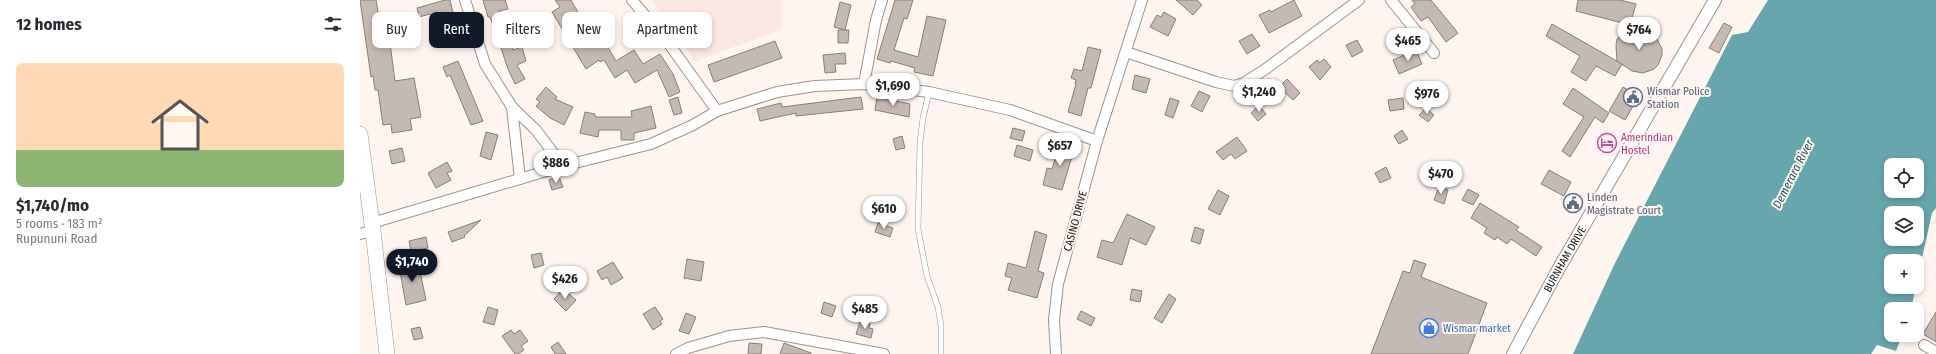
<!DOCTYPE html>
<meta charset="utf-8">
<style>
body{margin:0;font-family:"Fira Sans Condensed",sans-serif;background:#f2f2f3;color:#2b2b33;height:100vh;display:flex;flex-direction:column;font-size:15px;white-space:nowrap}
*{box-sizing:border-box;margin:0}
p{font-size:13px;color:#7c7c81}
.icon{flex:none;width:22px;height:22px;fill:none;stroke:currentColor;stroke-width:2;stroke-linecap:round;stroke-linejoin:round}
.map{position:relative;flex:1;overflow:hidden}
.side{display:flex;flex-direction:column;background:#fff;width:360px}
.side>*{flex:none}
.hud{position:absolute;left:12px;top:12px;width:380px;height:36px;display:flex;gap:8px}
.buttons{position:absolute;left:1524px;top:158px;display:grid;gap:8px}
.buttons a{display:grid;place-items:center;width:40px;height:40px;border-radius:8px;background:#fff;box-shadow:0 2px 6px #0003;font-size:20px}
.price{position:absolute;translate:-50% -34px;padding:0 9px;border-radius:14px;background:#fff;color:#222;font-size:13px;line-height:26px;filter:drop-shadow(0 1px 2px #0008)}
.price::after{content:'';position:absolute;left:50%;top:24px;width:12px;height:9px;margin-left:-6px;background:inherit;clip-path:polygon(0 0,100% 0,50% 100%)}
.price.selected{background:#111827;color:#fff}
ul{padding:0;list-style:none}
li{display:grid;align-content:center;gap:8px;height:212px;padding:0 16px}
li+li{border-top:1px solid #e1e1e2}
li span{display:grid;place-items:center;height:124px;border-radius:8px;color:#555}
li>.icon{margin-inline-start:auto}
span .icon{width:72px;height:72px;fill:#fffc;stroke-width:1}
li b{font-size:17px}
h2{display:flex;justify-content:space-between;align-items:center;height:48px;padding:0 16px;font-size:17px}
.pill{padding:0 14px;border-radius:8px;background:#fff;box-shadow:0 2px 6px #0003;font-size:14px;line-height:36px}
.pill.selected{background:#111827;color:#fff}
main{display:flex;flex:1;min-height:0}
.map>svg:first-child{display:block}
</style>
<main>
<section class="side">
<h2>12 homes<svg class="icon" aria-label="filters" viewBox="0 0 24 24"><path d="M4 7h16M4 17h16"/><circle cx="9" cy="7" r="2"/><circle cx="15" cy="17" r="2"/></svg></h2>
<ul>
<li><span style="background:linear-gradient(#ffd9b3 70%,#8fb573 0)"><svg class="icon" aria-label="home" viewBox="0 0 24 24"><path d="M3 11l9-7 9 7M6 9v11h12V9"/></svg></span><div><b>$1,740/mo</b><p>5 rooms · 183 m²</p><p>Rupununi Road</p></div></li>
</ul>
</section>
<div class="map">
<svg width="1576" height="354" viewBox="0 0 1576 354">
<rect width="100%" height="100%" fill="#fef5f0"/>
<!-- education -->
<path fill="#fce8e2" d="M292,0h130l-1,30 -86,31z"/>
<!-- water -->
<path fill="#67a6ad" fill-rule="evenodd" d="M1408,0h168v208l-4,5 -15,68v-20h-26v26h25l-5,22h-20v26h11l-6,16 -19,-6 -6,9h-298l42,-91 117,-228 16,-3zM1531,165h26v26h-26zM1531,213h26v26h-26z"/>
<!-- building -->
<g fill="#c4b9b3" stroke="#897f79">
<path d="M0,0h16l5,29 7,-1 7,53 19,-3 7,39 -11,2 2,11 -20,3 -1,-9 -8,1 -5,-35h-3l-2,-14 -2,1z"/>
<path d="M85,0h5l4,17 -4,1 6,26 -8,2 -7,-26 -7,2 -4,-8 -11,3 -2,-9z"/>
<path d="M123,0h22l3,9 -9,2 7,20 -10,3 -6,-17h-2z"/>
<path d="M195,0h16l11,19 3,-2 18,29 3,-2 10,17 18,-11 9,14 17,-10 13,20 7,18 -11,5 -12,-27 -22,13 -8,-13 -12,8 -11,-18 -4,2 -1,-2 -13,9 -34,-57 8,-5z"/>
<path d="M535,0h18l-6,19 -3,-1 -10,32 24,7 9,-41 19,4 -13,56 -19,-4 1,-4 -24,-7 -1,2 -13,-4z"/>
<path d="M816,0h21l5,5 -9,10z"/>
<path d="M934,0l8,16 -33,17 -10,-18 11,-5 1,2z"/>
<path d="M1052,0h19l27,33 -12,9 -18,-25 -7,4 -10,-14 4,-3z"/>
<path d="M1218,0h42l16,4 -6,21 -54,-14z"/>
<path d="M480,2l11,3 -6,25 -11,-3z"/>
<path d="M804,12l12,7 -8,17 -18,-9 7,-12 4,2z"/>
<path d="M1364,23l8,4 -13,26 -10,-5z"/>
<path d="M1192,24l70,40 -7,12 -19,-10 -10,15 -15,-9 9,-16 -34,-20z"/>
<path d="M478,30h11l-1,13h-10z"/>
<path d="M1281,30l5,2 11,7 5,10v6l-4,10 -4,4 -11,4 -11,-2 -15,-10 -1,-16 1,-6 8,-7z"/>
<path d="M892,34l8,12 -13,8 -8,-13z"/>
<path d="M997,40l6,11 -11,6 -6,-12z"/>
<path d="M150,41l3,9 9,-3 4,14 -9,4 8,14 -10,5 -7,-15 -8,-24z"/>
<path d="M415,41l7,17 -68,24 -6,-17z"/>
<path d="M728,47l13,3 -10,38h-3l-7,28 -13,-4 8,-28h-1l1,-4 -5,-2 3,-9 8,2z"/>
<path d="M1056,50l6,14 -23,10 -6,-14z"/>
<path d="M485,53l1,11h-11l1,8 -11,1 -2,-18z"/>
<path d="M964,59l7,8 -11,13 -11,-13 8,-7 2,3z"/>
<path d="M98,61l25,60 -12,4 -21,-50 -3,2 -4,-10z"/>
<path d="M775,75l15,4 -4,14 -14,-4z"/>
<path d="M927,79l13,14 -7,7 -14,-13z"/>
<path d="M186,87l11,10 -2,2 18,8 -9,18 -14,-7 -14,-12 4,-4 -4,-3z"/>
<path d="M1069,87l7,8 -8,8 -8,-7z"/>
<path d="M1263,87l16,9 -14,24 -16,-9z"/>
<path d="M1213,88l36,25 -6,10 -8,-6 -25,40 -8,-6 22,-34 -21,-13z"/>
<path d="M839,91l11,5 -8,16 -11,-6z"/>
<path d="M318,97l4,16 -8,2 -5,-15z"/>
<path d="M501,97l2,12 -67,7v-3l-36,8 -3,-12 24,-6 1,4z"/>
<path d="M517,97l33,7 -1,13 -34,-7z"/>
<path d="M810,98l9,3 -6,17 -8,-3z"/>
<path d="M1043,98l1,11 -14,2 -2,-11z"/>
<path d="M899,105l7,9 -8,7 -7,-8z"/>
<path d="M291,106l5,22 -22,5v7h-13v-10h-22l-1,7 -18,-4 5,-21 10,2v3h37l-1,-6z"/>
<path d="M1066,108l8,7 -6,7 -9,-7z"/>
<path d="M653,128l12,3 -3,10 -12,-3z"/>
<path d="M1042,130l6,9 -9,5 -5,-8z"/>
<path d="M126,132l12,3 -7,25 -11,-4z"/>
<path d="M542,136l3,12 -9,2 -3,-11z"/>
<path d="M877,137l10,14 -12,8 -4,-5 -8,6 -7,-8z"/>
<path d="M700,142l15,4 -13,44 -19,-5 4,-17 5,1z"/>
<path d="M657,145l16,5 -3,11 -16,-5z"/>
<path d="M42,148l3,13 -13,3 -3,-13z"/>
<path d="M87,162l5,9 -5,2 4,7 -15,8 -8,-15z"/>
<path d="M1026,167l5,11 -11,5 -5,-10z"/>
<path d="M1189,170l22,12 -7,14 -23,-12z"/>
<path d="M199,177l4,10 -11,3 -3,-10z"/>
<path d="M1079,187l9,3 -4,14 -10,-4z"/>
<path d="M1108,189l11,6 -6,10 -11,-5z"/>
<path d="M858,190l11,6 -9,19 -12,-6z"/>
<path d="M1120,203l39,24 -3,3 26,17 -6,9 -25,-17 -4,5 -10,-7 -2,3 -11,-7 3,-5 -16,-10z"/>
<path d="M767,214l28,13 -9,18 -16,-7 -8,27 -25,-8 5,-17 11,3z"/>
<path d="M121,220l-17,16 1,1 -13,5 -4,-10z"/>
<path d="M518,223l15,5 -3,9 -15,-5z"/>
<path d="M835,227l9,3 -4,14 -9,-3z"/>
<path d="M675,231l12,4 -9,36 6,2 -7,25 -29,-8 4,-12 -7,-2 3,-13 18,5z"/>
<path d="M66,237l2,11 -17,3 -2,-10z"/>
<path d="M181,253l3,12 -10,3 -3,-13z"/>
<path d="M327,259l17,3 -3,19 -17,-3z"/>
<path d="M1054,260l12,4 -5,13 66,26 -19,51h-97l32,-83 7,2z"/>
<path d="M58,262l8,38 -20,5 -7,-39z"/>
<path d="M253,262l10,16 -12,7 -4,-8 -5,3 -5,-9z"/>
<path d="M203,289l13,11 -10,11 -12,-12z"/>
<path d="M772,289l10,2 -2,11 -10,-2z"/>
<path d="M809,294l7,5 -14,24 -8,-5z"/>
<path d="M464,302l12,4 -4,11 -11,-4z"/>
<path d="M128,307l10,3 -4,15 -11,-3z"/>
<path d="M295,307l8,12 -3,2 2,3 -9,6 -10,-16z"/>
<path d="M721,311l14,7 -4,8 -14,-7z"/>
<path d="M1576,312v30l-13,-8z"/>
<path d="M326,313l10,4 -7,17 -10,-3z"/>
<path d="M500,321l10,3 -1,4 4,1 -2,9 -15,-4z"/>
<path d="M60,327l3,11 -9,2 -3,-11z"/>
<path d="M151,330l3,4 6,-4 8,11 -7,5 3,4 -6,4h-3l-13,-18z"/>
<path d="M198,342l8,12h-11l-4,-7z"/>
<path d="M389,343l13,1 -1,10h-13z"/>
<path d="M424,343l27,10v1h-31z"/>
</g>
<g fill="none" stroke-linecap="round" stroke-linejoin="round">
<!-- service casing -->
<g stroke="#9d938d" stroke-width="6">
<path id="service" d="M569,92l-6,26 -3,25 -2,86 9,47 11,31 3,19v28"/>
</g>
<!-- minor casing -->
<g stroke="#9d938d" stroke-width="12">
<g id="minor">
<path d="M105,0l20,64 27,43 24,23 27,36"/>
<path d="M272,0l37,44 48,67"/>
<path d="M1031,0l43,53"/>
<path d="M766,52l90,30 18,4 10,-3 23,-15 92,-68"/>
<path d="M504,84l12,-64 6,-20"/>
<path d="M152,107l8,72"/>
<path d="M12,223l191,-57 88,-22 42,-19 24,-14 60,-19 38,-6 49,-2 65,8 81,18 87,31"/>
<path d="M0,234l13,-3"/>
<path d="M1564,345l12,7"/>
<path d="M316,354l12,-6 41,-12 35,-4 120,22"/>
<path d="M696,354l-2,-34 4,-36 39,-143 45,-141"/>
</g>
</g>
<!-- tertiary casing -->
<g stroke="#9d938d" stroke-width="14">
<g id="tertiary">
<path id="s1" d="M1153,354l46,-86 156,-268"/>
</g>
</g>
<!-- primary casing -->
<g stroke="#9d938d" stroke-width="16">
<path id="primary" d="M0,134l13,97 14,123"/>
</g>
<!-- service -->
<use href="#service" stroke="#fff" stroke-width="5"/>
<!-- minor -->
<use href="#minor" stroke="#fff" stroke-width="10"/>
<!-- tertiary -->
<use href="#tertiary" stroke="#fff" stroke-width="12"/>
<!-- primary -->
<use href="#primary" stroke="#fff" stroke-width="15"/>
</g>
<!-- icons -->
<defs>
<g id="civic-ring" transform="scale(1)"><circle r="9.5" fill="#fef5f0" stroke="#5c6f8a" stroke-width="1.5"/><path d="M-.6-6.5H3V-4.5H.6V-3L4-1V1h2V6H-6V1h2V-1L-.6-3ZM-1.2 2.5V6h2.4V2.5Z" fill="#5c6f8a"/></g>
<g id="hotel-ring" transform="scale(1)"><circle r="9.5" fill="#fef5f0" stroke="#d1479c" stroke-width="1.5"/><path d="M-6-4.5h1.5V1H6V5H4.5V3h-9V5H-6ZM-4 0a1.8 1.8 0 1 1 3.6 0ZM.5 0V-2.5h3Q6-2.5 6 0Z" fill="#d1479c"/></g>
<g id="shop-ring" transform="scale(1)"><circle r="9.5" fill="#fef5f0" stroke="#3f7fe0" stroke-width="1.5"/><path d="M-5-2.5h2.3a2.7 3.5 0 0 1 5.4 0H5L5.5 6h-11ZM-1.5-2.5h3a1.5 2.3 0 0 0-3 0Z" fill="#3f7fe0"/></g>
</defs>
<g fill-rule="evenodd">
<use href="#civic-ring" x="1273" y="97"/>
<use href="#hotel-ring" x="1247" y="143"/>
<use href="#civic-ring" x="1213" y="203"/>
<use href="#shop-ring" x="1069" y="328"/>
</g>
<g text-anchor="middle" stroke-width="4" stroke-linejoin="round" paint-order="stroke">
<!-- service labels -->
<g font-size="11" fill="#4e5e75" stroke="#fef5f0" text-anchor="start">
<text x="1287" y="95">Wismar Police<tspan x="1287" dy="13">Station</tspan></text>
<text x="1227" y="201">Linden<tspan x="1227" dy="13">Magistrate Court</tspan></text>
</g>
<!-- hotel labels -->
<g font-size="11" fill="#b23c85" stroke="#fef5f0" text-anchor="start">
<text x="1261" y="141">Amerindian<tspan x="1261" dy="13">Hostel</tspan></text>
</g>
<!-- street labels -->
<g font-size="11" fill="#1b1715" stroke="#fef5f0">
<text transform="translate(715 221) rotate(-75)" y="4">CASINO DRIVE</text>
<text dy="4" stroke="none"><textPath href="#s1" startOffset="108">BURNHAM DRIVE</textPath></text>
</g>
<!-- shop labels -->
<g font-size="11" fill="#366cbe" stroke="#fef5f0" text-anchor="start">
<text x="1083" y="332">Wismar market</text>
</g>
<!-- water labels -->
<g font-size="12" font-style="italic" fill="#265c61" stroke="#fef5f0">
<text transform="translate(1433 174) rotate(-63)" y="4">Demerara River</text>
</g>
</g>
</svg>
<div class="buttons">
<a><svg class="icon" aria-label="locate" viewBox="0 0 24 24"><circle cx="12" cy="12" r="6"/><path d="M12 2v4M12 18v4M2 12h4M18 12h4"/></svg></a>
<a><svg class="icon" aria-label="layers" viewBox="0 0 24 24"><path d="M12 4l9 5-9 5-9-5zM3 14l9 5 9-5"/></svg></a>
<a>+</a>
<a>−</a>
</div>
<b class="price" style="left:1279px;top:51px">$764</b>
<b class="price" style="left:1048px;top:62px">$465</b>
<b class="price" style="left:533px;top:107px">$1,690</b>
<b class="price" style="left:899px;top:113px">$1,240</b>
<b class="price" style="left:1067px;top:115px">$976</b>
<b class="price" style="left:700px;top:167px">$657</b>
<b class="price" style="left:196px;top:184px">$886</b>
<b class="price" style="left:1081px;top:195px">$470</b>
<b class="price" style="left:524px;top:230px">$610</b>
<b class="price selected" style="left:52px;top:283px">$1,740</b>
<b class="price" style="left:205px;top:300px">$426</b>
<b class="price" style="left:505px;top:330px">$485</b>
<div class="hud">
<a class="pill">Buy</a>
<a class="pill selected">Rent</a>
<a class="pill">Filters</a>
<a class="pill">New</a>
<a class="pill">Apartment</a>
</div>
</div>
</main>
